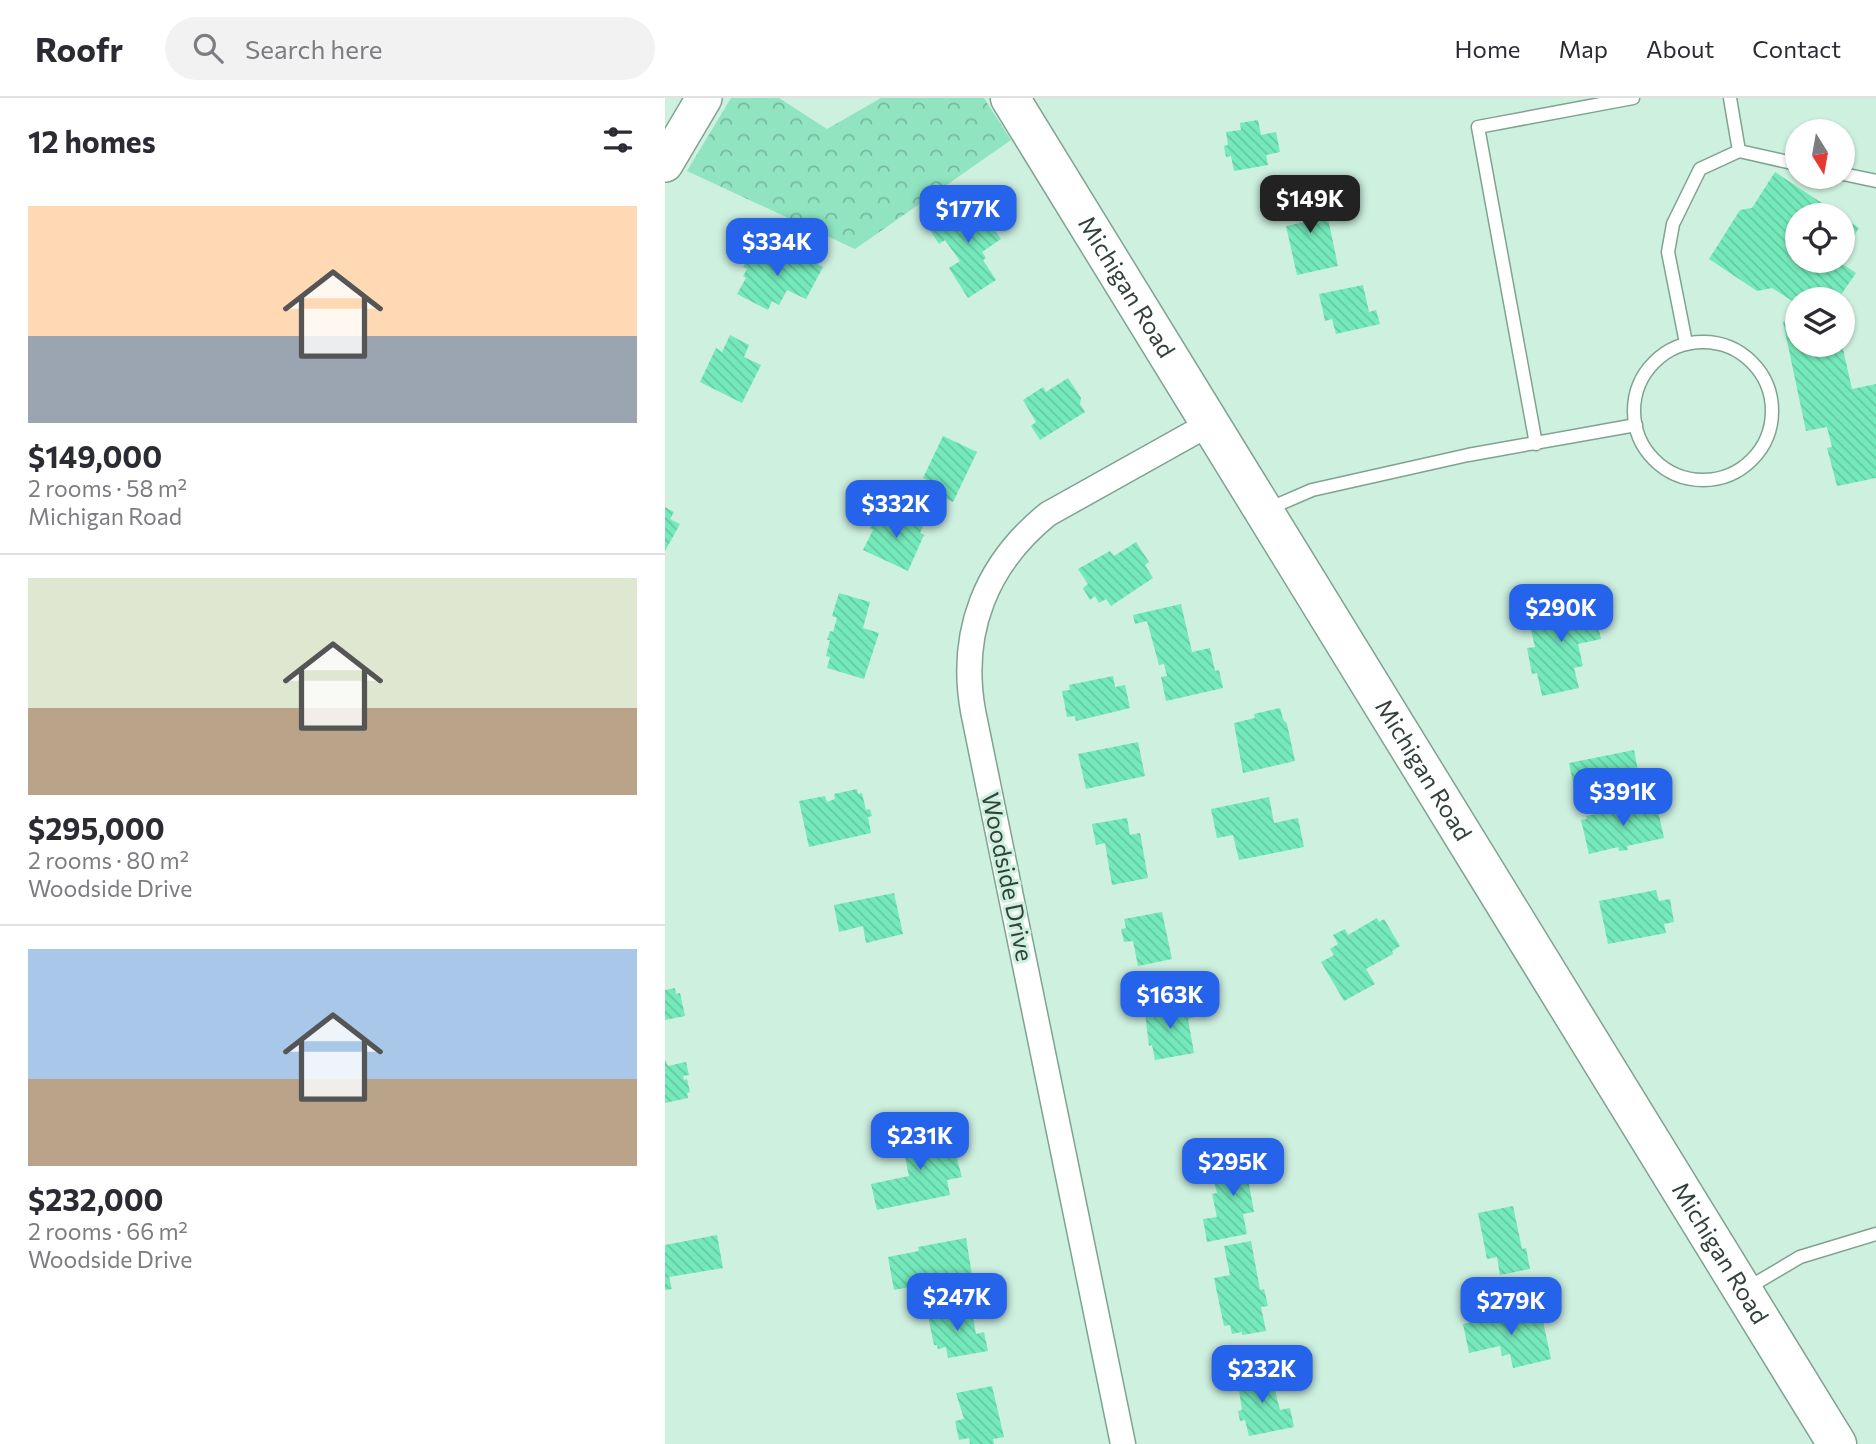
<!DOCTYPE html>
<meta charset="utf-8">
<style>
body{margin:0;font-family:Commissioner,sans-serif;background:#f2f2f3;color:#2b2b33;height:100vh;display:flex;flex-direction:column;font-size:26px;white-space:nowrap}
*{box-sizing:border-box;margin:0}
p{font-size:23px;color:#7c7c81}
.icon{flex:none;width:38px;height:38px;fill:none;stroke:currentColor;stroke-width:2;stroke-linecap:round;stroke-linejoin:round}
.map{position:relative;flex:1;overflow:hidden}
.panel{display:flex;flex-direction:column;background:#fff;width:665px}
.panel>*{flex:none}
.needle{width:46px;rotate:169deg}
.fabs{position:absolute;left:1120px;top:21px;display:grid;gap:14px}
.fabs a{display:grid;place-items:center;width:70px;height:70px;border-radius:50%;background:#fff;box-shadow:0 2px 5px #0004;font-size:35px}
.price{position:absolute;translate:-50% -60px;padding:0 16px;border-radius:14px;background:#2563eb;color:#fff;font-size:23px;line-height:46px;filter:drop-shadow(0 2px 4px #0008)}
.price::after{content:'';position:absolute;left:50%;top:42px;width:21px;height:16px;margin-left:-10px;background:inherit;clip-path:polygon(0 0,100% 0,50% 100%)}
.price.selected{background:#222;color:#fff}
ul{padding:0;list-style:none}
li{display:grid;align-content:center;gap:14px;height:371px;padding:0 28px}
li+li{border-top:2px solid #e1e1e2}
li span{display:grid;place-items:center;height:217px;border-radius:0px;color:#555}
li>.icon{margin-inline-start:auto}
span .icon{width:126px;height:126px;fill:#fffc;stroke-width:1}
li b{font-size:30px}
h2{display:flex;justify-content:space-between;align-items:center;height:84px;padding:0 28px;font-size:30px}
header{display:flex;align-items:center;gap:42px;box-sizing:border-box;height:98px;padding:0 35px;background:#fff;border-bottom:2px solid #e1e1e2}
header strong{font-size:33px}
nav{display:flex;gap:38px;margin-inline-start:auto;font-size:24px}
.search{width:490px;height:63px;background:#f2f2f3;display:flex;align-items:center;gap:18px;box-sizing:border-box;padding:0 24px;border-radius:38px;color:#7c7c81;font-size:26px}
main{display:flex;flex:1;min-height:0}
.map>svg:first-child{display:block}
</style>
<header>
<strong>Roofr</strong>
<div class="search"><svg class="icon" aria-label="search" viewBox="0 0 24 24"><circle cx="10" cy="10" r="6"/><path d="M15 15l6 6"/></svg>Search here</div>
<nav><a>Home</a><a>Map</a><a>About</a><a>Contact</a></nav>
</header>
<main>
<section class="panel">
<h2>12 homes<svg class="icon" aria-label="filters" viewBox="0 0 24 24"><path d="M4 7h16M4 17h16"/><circle cx="9" cy="7" r="2"/><circle cx="15" cy="17" r="2"/></svg></h2>
<ul>
<li><span style="background:linear-gradient(#ffd9b3 60%,#9aa5b1 0)"><svg class="icon" aria-label="home" viewBox="0 0 24 24"><path d="M3 11l9-7 9 7M6 9v11h12V9"/></svg></span><div><b>$149,000</b><p>2 rooms · 58 m²</p><p>Michigan Road</p></div></li>
<li><span style="background:linear-gradient(#dfe7d0 60%,#b9a48a 0)"><svg class="icon" aria-label="home" viewBox="0 0 24 24"><path d="M3 11l9-7 9 7M6 9v11h12V9"/></svg></span><div><b>$295,000</b><p>2 rooms · 80 m²</p><p>Woodside Drive</p></div></li>
<li><span style="background:linear-gradient(#a9c7e8 60%,#b9a48a 0)"><svg class="icon" aria-label="home" viewBox="0 0 24 24"><path d="M3 11l9-7 9 7M6 9v11h12V9"/></svg></span><div><b>$232,000</b><p>2 rooms · 66 m²</p><p>Woodside Drive</p></div></li>
</ul>
</section>
<div class="map">
<svg width="1211" height="1346" viewBox="0 0 1211 1346">
<defs>
<pattern id="park-crowns" width="20" height="18" patternUnits="userSpaceOnUse" patternTransform="scale(1.75)"><rect width="20" height="18" fill="#90e4c0"/><path d="M2 6a3 3 0 1 1 6 0M12 15a3 3 0 1 1 6 0" fill="none" stroke="#76ba9d"/></pattern>
<pattern id="building-back-hatch" width="6" height="6" patternUnits="userSpaceOnUse" patternTransform="scale(1.75)"><rect width="6" height="6" fill="#74e9ba"/><path d="M-1 5l2 2M0 0l6 6M5-1l2 2" fill="none" stroke="#65c9a1"/></pattern>
</defs>
<rect width="100%" height="100%" fill="#cdf0df"/>
<!-- park -->
<path fill="url(#park-crowns)" d="M66,0h48l48,31 54,-31h103l27,42 -156,109 -168,-78z"/>
<!-- building -->
<g fill="url(#building-back-hatch)">
<path d="M593,22l3,15 15,-3 4,20 -14,3 2,10 -34,6 -3,-15 -5,1 -2,-11 4,-1 -2,-13 15,-2 -1,-7z"/>
<path d="M1110,74l65,43h-43v46h41l18,12 -18,26h-41v5l-25,-16 -15,3 -48,-32 31,-49 12,-2z"/>
<path d="M647,88l7,30 8,-2 11,52 -41,9 -11,-49 19,-4 -2,-8 -10,2 -6,-24z"/>
<path d="M306,100l30,41 -19,13 4,6 -3,2 13,20 -28,18 -19,-30 11,-7 -15,-21 -6,4 -11,-17z"/>
<path d="M1178,119l16,11 -16,25z"/>
<path d="M93,150l29,15 6,-11 30,15 -17,32 -19,-9 -8,15 -7,-4 -4,9 -31,-16 9,-16 -3,-2 4,-7 -4,-2 7,-13 4,3z"/>
<path d="M698,187l6,27 7,-2 4,14 -44,10 -4,-15 -7,2 -6,-27z"/>
<path d="M1132,221v26h45l10,44 24,-5v94l-39,8 -10,-38 5,-1 -5,-20 -21,4 -23,-109z"/>
<path d="M65,237l19,10 -5,12 17,8 -19,38 -42,-21 16,-34 6,4z"/>
<path d="M403,280l13,20 -1,6 5,8 -45,28 -9,-14 5,-4 -13,-22 20,-13 3,5z"/>
<path d="M278,338l34,16 -24,50 -18,-9 4,-8 -16,-7z"/>
<path d="M0,409l9,5 -4,7 10,5 -15,27z"/>
<path d="M238,414l22,10 -5,11 4,2 -16,36 -45,-21 10,-20 -3,-2 7,-15 21,10z"/>
<path d="M471,444l13,20 -4,3 8,13 -42,28 -5,-7 -7,4 -4,-7 -5,4 -7,-12 5,-4 -10,-15 32,-18 4,5z"/>
<path d="M174,495l31,9 -7,26 16,5 -15,46 -37,-11 3,-11 -4,-1 4,-16h-3l3,-9 3,1 4,-14 -5,-2z"/>
<path d="M927,501l9,40 -23,5 5,22 -9,2 5,20 -37,8 -5,-23 -5,1 -5,-26 8,-1 -8,-34z"/>
<path d="M516,506l11,48 18,-4 5,23 4,-1 4,18 -57,13 -5,-24 6,-1 -3,-12 -5,1 -12,-44 -12,3 -2,-9z"/>
<path d="M448,578l2,11 10,-2 5,23 -54,13 -1,-5 -8,1 -5,-26 8,-1 -1,-5z"/>
<path d="M615,610l3,11 4,5 8,37 -52,12 -9,-50 21,-5 -1,-4z"/>
<path d="M473,644l7,34 -59,13 -8,-35z"/>
<path d="M969,652l7,36 -65,12 -7,-35z"/>
<path d="M192,691l1,5 4,-1 4,17 4,-1 2,7 -4,1 3,16 -62,14 -10,-46 26,-5 2,6 8,-3 -1,-5z"/>
<path d="M604,699l5,26 24,-5 6,29 -65,13 -6,-25 -16,3 -6,-29z"/>
<path d="M991,703l8,37 -37,8 1,4 -9,1 -1,-4 -29,7 -8,-34 6,-1 -1,-3z"/>
<path d="M462,720l3,17 10,-2 8,45 -36,7 -7,-42 -9,2 -4,-21z"/>
<path d="M991,792l3,11 11,-2 4,23 -10,2 2,9 -58,11 -9,-43z"/>
<path d="M229,795l9,41 -37,9 -3,-17 -24,6 -5,-27z"/>
<path d="M497,814l10,47 -34,7 -5,-25 -9,1 -3,-13 5,-1 -2,-9z"/>
<path d="M712,820l2,4 5,-3 16,27 -8,5 1,3 -27,15 9,15 -31,17 -23,-39 13,-7 -4,-6 8,-5 -5,-9 12,-6 3,6z"/>
<path d="M10,890l1,6 4,-1 5,23 -20,4v-30z"/>
<path d="M519,905v4l9,-2 2,12 -7,2 6,34 -39,7 -3,-15 -3,1 -4,-33z"/>
<path d="M0,961l3,7 18,-4 3,13 -6,1 1,4 3,-1 3,13 -3,1 1,5 -23,5z"/>
<path d="M262,1030l3,13 9,-2 1,5 12,-2 10,35 -15,3 3,15 -73,15 -6,-26 38,-8 -9,-42z"/>
<path d="M596,1057l4,20 -17,4 6,33 -11,2 4,20 -40,8 -4,-23 14,-2 -5,-23 5,-1 -3,-11 4,-1 -3,-17z"/>
<path d="M848,1108l9,43 4,-1 4,21 -30,6 -3,-18 -10,2 -9,-46z"/>
<path d="M52,1137l6,33 -54,9 3,12 -7,1v-45z"/>
<path d="M301,1140l6,37 -27,5 1,4 -6,1v-4l-46,9 -6,-33 31,-6 -1,-4z"/>
<path d="M586,1143l9,49 4,-1 4,17 -7,1 5,24 -24,4v-3l-10,2 -2,-9 -6,1 -10,-48 16,-3 -6,-29z"/>
<path d="M306,1209l5,27 8,-2 4,19 -40,7 -2,-11 -8,2 -1,-4h-3l-6,-29z"/>
<path d="M875,1209l11,52 -38,9 -3,-14 -8,2 -2,-10 -31,7 -6,-29z"/>
<path d="M605,1273l10,39 10,-2 4,19 -45,9 -4,-16 -5,1 -2,-10 4,-1 -5,-33z"/>
<path d="M327,1288l12,51 -11,2 1,5h-24l-1,-6 -10,2 -4,-19 9,-2 -8,-26z"/>
</g>
<g fill="none" stroke-linecap="round" stroke-linejoin="round">
<!-- lane casing -->
<g stroke="#80a292" stroke-width="15">
<g id="lane">
<path d="M1074,53l58,13"/>
<path d="M1178,76l33,7"/>
<circle cx="1038" cy="313" r="69"/>
<path d="M1021,245l-18,-91 5,-28 27,-55 39,-18 -9,-53"/>
<path d="M871,346l-58,-317 155,-29"/>
<path d="M603,411l44,-19 156,-35 168,-30"/>
<path d="M1081,1191l54,-32 76,-23"/>
</g>
</g>
<!-- street casing -->
<g stroke="#80a292" stroke-width="27">
<path id="street" d="M458,1346l-150,-733c-14,-79 13,-147 75,-197l163,-91"/>
</g>
<!-- secondary casing -->
<g stroke="#80a292" stroke-width="38">
<path id="secondary" d="M0,66l39,-66"/>
</g>
<!-- primary casing -->
<g stroke="#80a292" stroke-width="41">
<g id="primary">
<path id="s1" d="M345,0l827,1346"/>
</g>
</g>
<!-- lane -->
<use href="#lane" stroke="#fff" stroke-width="12"/>
<!-- street -->
<use href="#street" stroke="#fff" stroke-width="24"/>
<!-- secondary -->
<use href="#secondary" stroke="#fff" stroke-width="35"/>
<!-- primary -->
<use href="#primary" stroke="#fff" stroke-width="38"/>
</g>
<g text-anchor="middle" stroke-width="6" stroke-linejoin="round" paint-order="stroke">
<!-- street labels -->
<g font-size="24" fill="#33413a" stroke="#cdf0df">
<text dy="8" stroke="none"><textPath href="#s1" startOffset="222">Michigan Road</textPath></text>
<text dy="8" stroke="none"><textPath href="#s1" startOffset="789">Michigan Road</textPath></text>
<text transform="translate(342 779) rotate(78)" y="8">Woodside Drive</text>
<text dy="8" stroke="none"><textPath href="#s1" startOffset="1356">Michigan Road</textPath></text>
</g>
</g>
</svg>
<div class="fabs">
<a><svg class="needle" viewBox="-14 -14 28 28"><path d="M0-13l5 13h-10z" fill="#e53935"/><path d="M0 13l5-13h-10z" fill="#7c7c81"/></svg></a>
<a><svg class="icon" aria-label="locate" viewBox="0 0 24 24"><circle cx="12" cy="12" r="6"/><path d="M12 2v4M12 18v4M2 12h4M18 12h4"/></svg></a>
<a><svg class="icon" aria-label="layers" viewBox="0 0 24 24"><path d="M12 4l9 5-9 5-9-5zM3 14l9 5 9-5"/></svg></a>
</div>
<b class="price selected" style="left:645px;top:137px">$149K</b>
<b class="price" style="left:303px;top:147px">$177K</b>
<b class="price" style="left:112px;top:180px">$334K</b>
<b class="price" style="left:231px;top:442px">$332K</b>
<b class="price" style="left:896px;top:546px">$290K</b>
<b class="price" style="left:958px;top:730px">$391K</b>
<b class="price" style="left:505px;top:933px">$163K</b>
<b class="price" style="left:255px;top:1074px">$231K</b>
<b class="price" style="left:568px;top:1100px">$295K</b>
<b class="price" style="left:292px;top:1235px">$247K</b>
<b class="price" style="left:846px;top:1239px">$279K</b>
<b class="price" style="left:597px;top:1307px">$232K</b>
</div>
</main>
